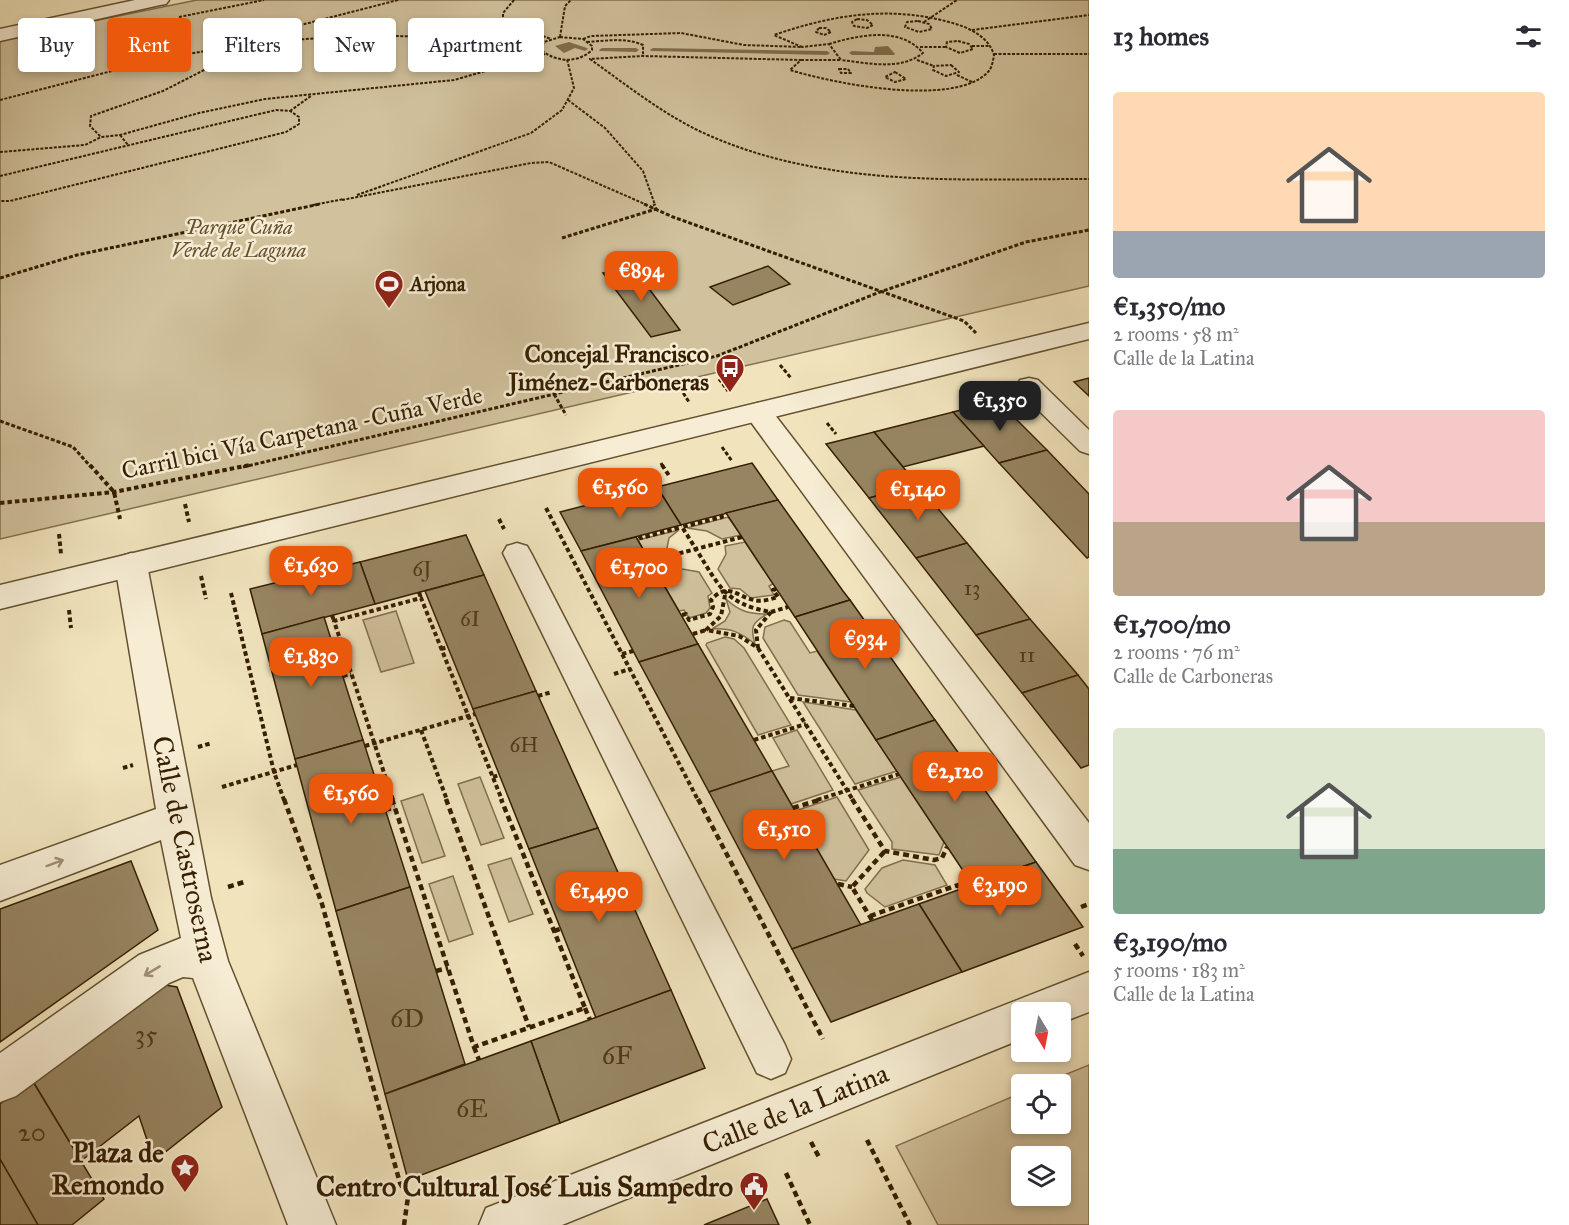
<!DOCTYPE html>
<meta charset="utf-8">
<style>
body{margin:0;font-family:"IM FELL Great Primer",serif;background:#f2f2f3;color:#2b2b33;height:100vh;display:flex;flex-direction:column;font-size:22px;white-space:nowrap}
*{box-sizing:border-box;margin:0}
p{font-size:20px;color:#7c7c81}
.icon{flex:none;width:33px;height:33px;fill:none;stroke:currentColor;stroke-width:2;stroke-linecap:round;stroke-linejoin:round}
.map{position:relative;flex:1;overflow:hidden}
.details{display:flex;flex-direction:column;background:#fff;width:480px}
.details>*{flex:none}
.guide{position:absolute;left:18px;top:18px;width:570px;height:54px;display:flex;gap:12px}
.needle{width:39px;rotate:170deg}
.controls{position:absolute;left:1011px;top:1002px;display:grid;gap:12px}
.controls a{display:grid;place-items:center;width:60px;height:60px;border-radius:6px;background:#fff;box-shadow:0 3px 9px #0003;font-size:30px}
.price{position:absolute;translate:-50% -51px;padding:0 14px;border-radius:12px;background:#ea580c;color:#fff;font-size:20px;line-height:39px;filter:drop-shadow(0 2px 3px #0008)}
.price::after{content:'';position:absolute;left:50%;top:36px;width:18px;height:14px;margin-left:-9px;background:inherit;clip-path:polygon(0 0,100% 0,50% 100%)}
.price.current{background:#222;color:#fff}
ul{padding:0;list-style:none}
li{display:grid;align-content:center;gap:12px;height:318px;padding:0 24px}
li span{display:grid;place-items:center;height:186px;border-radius:6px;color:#555}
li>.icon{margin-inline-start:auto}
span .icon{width:108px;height:108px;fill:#fffc;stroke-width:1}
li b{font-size:26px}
h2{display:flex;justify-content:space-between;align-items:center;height:72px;padding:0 24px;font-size:26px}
.tag{padding:0 21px;border-radius:6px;background:#fff;box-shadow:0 3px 9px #0003;font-size:21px;line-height:54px}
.tag.current{background:#ea580c;color:#fff}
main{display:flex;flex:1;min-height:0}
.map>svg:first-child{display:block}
</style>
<main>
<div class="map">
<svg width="1089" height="1225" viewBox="0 0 1089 1225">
<rect width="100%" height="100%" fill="#f1e4bd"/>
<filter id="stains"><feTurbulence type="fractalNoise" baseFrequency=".00333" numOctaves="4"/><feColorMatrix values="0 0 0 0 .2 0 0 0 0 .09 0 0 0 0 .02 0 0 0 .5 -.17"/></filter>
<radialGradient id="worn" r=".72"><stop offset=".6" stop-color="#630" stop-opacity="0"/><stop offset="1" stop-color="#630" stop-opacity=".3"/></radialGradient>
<!-- green -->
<g fill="#d1c29d" stroke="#83704e" stroke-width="1.5" fill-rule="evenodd">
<path d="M197,0h892v286l-1089,253v-499z"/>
<path d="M728,517l13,18 -19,4 -15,-8 -20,-3z"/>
<path d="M679,530l-10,8 -3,15 -18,5 -10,-18z"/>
<path d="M745,542l28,42 -4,2 5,9 -23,3 -11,-9 -10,-1 -12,-19 8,-15 -1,-8z"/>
<path d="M669,559l13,10 17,3 13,21 -4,3 2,12 -4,5 -17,5 -5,-8 -5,1 -28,-48z"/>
<path d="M726,599c13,12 22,15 41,15 -15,9 -17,13 -12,30 -15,-12 -24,-16 -43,-15l13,-8 5,-9z"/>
<path d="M396,611l18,52 -33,9 -18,-52z"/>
<path d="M784,620l6,2 20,31 7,-2 34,51 -53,-7 -35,-57 2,-11z"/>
<path d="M725,637l9,2 10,9 47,77 -33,10 -52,-90 1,-2z"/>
<path d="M803,702l53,8 41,61 -42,13z"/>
<path d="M797,730l36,60 -42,14 -19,-33 17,-5 -16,-28z"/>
<path d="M480,777l24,61 -23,7 -23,-61z"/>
<path d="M901,777l43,65 -5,13 -47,-6v-7l-34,-52z"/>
<path d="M423,794l22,62 -23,7 -21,-62z"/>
<path d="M837,797l32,53 -23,31 -12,-2 -39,-68z"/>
<path d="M511,858l22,56 -24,8 -21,-57z"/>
<path d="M903,860l32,5 12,20 -62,22 -18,-14 -2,-4 17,-21z"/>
<path d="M453,876l20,58 -24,8 -20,-58z"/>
<path d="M1089,1065v160h-151l-42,-79 125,-53 1,31h38v-40h-18zM1022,1156h38v40h-38z"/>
</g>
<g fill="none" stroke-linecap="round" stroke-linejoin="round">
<!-- stream -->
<g fill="#7f6d4b" fill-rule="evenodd">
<path d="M569,42l18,6 1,1 -3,2 -10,-3 -11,5 -9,-7z"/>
<path d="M888,46l7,8 -1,1h-42l-3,-2 3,-2 22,1 1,-5z"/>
<path d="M602,48h34l3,2 -3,2 -36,-1 -1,-1z"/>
<path d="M653,48l174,3 3,2 -3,2 -176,-4 -1,-1z"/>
</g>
</g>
<!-- building -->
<g fill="#978562" stroke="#351e00" stroke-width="1.5">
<path d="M632,266l48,64 -29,7 -48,-64z"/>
<path d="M768,266l22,18 -57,21 -23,-18z"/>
<path d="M1089,378v18l-15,-14z"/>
<path d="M998,401l49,49 -48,13 -46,-51z"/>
<path d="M953,412l31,34 -81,21 -29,-35z"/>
<path d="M874,432l29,35 15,18 -49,13 -43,-54z"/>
<path d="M1047,450l42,44v63l-2,1 -88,-95z"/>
<path d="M752,463l26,37 -97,25 -24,-38z"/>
<path d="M918,485l49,58 -51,15 -47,-60z"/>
<path d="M657,487l24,38 -100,26 -21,-39z"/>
<path d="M778,500l65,91 7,9 -55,17 -69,-104z"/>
<path d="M466,535l18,40 -109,29 -15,-42z"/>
<path d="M636,537l62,107 -59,18 -58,-111z"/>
<path d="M967,543l63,76 -54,16 -60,-77z"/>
<path d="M360,562l15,42 -113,30 -12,-45z"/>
<path d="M484,575l52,116 -63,18 -48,-118z"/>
<path d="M850,600l85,120 -59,20 -81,-123z"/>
<path d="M324,617l39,123 -68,19 -33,-125z"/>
<path d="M1030,619l48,56 -56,18 -46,-58z"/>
<path d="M698,644l74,127 -63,21 -70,-130z"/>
<path d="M1078,675l11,14v76l-8,3 -59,-75z"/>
<path d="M536,691l62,137 -69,21 -56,-140z"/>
<path d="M935,720l101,142 -64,22 -96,-144z"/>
<path d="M363,740l47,147 -74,24 -41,-152z"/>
<path d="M772,771l89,154 -69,24 -83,-157z"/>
<path d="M598,828l73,162 -75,28 -67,-169z"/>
<path d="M131,861l27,69 -158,112v-133z"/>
<path d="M1036,862l47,65 -121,45 -43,-68z"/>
<path d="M410,887l55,177 -80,30 -49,-183z"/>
<path d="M919,904l43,68 -131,50 -39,-73z"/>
<path d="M165,985l12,2 45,120 -68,54 -15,-45 -58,45 -49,-81z"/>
<path d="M671,990l34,78 -145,55 -29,-82z"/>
<path d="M531,1041l29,82 -152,57 -23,-86z"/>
<path d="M32,1080l72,119 -32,26h-34l-38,-66v-55z"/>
<path d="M0,1159l38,66h-38z"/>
<path d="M767,1199l12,26h-75z"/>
</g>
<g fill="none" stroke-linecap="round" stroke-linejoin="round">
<!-- pedestrian casing -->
<g stroke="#64502f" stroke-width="3">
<g id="pedestrian">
<path d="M1029,378l9,2 51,50v24l-9,-3 -60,-59 -3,-6 3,-6z"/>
<path d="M517,543l10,3 4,7 254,492 6,14 -6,14 -14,6 -14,-6 -254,-520 4,-7z"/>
</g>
</g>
<!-- minor casing -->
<g stroke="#64502f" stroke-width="3">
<g id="minor">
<path d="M135,0h34l-3,4 -6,1 -160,36v-12z"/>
<path d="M758,403l10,3 321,417v47l-14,-5 -327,-447 -4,-6 4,-6z"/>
<path d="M131,553l11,4 5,8 64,333 17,63 108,264h-48l-95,-247 -10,-1 -14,6 -153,113 -16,6v-49l139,-98 42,-17 -20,-98 -161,61v-36l156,-56 -41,-244 5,-8z"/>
<path d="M1089,972v40l-29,11v-11h-38v27l-460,186h-83l7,-17z"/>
</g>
</g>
<!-- tertiary casing -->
<g stroke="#64502f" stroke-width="3">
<path id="tertiary" d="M1089,323v16l-1089,270v-24z"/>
</g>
<!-- path-far3 -->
<g stroke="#351e00" stroke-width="2" stroke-dasharray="3 1.5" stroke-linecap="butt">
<path d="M398,0l-101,26 -40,17 -94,48 -72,25 -1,10 11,11 19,-2 79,-22 66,-14 189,-19 91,-26"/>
<path d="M514,0l-11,13v8l48,18"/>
<path d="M179,17l85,-17"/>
<path d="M857,19l10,1 6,5 -6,3 -13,-2 -2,-4z"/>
<path d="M918,21l11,3 3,5 -13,3 -14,-5 2,-5z"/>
<path d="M924,22l33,-22"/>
<path d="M819,28h7l5,4 -7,3 -8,-3z"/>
<path d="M972,30l117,-15"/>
<path d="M560,37l5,-31 6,-6"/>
<path d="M560,37l23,2 9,7v4c-15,14 -36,12 -51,0l3,-8z"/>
<path d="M583,39l8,-3 90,-3 63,12 58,2 -28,-12c61,-21 119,-30 182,-11 16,5 33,14 38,31 -1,6 -2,13 -6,17 -34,36 -156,11 -198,-2l11,-10 -158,-4 -54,3"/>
<path d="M958,41l11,3 4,5 -13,4 -14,-6 1,-5z"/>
<path d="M587,42c19,-1 38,-5 56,3v11"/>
<path d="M261,43c94,-10 186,-9 280,2"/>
<path d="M829,44c30,-9 71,-18 94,9 -23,18 -55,10 -82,7"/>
<path d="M972,46h18"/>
<path d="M920,47h26"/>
<path d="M994,54h95"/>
<path d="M590,59c38,27 75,57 118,76 120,53 253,44 381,44"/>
<path d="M801,60h40l-12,-16 -27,3"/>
<path d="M917,60l17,6"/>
<path d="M951,65l8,7 -13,4 -13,-6 1,-4z"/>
<path d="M839,69h9l3,4h-10z"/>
<path d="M895,72l11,7 -11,3 -10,-5z"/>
<path d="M957,75l15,7"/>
<path d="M0,100l158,-41 96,-16"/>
<path d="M568,100l37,28 38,43 12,34"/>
<path d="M290,111l21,-15"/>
<path d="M120,135l8,10"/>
<path d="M0,152l85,-7 16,-8"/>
<path d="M0,176l276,-66 14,1 9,6v7l-13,8 -276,69h-10"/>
<path d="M357,195l174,-62 31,-23 12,-22 -7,-29"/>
<path d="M342,200l189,-37 18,-1 98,43"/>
<path d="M313,205l31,-6"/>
</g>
<!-- path-far2 -->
<g stroke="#351e00" stroke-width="3" stroke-dasharray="4 2" stroke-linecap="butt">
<path d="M644,204l29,13 291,104 12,12"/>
<path d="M562,238l94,-29 -2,-5"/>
<path d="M0,278l77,-23 243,-51"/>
<path d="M780,365l11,13"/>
<path d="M719,379l9,12"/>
<path d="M680,388l9,14"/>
<path d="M554,394l12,21"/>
<path d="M0,421l73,26 18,20"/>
<path d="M827,423l9,11"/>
<path d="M722,447l10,14"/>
<path d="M661,463l2,4"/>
<path d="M243,467l474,-111 163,-64 146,-50 63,-12"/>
</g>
<!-- path-far1 -->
<g stroke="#351e00" stroke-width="4" stroke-dasharray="4.5 3" stroke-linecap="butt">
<path d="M90,465l24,27 6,27"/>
<path d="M662,465l8,12"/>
<path d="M0,503l114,-11 136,-27"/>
<path d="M185,504l4,18"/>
<path d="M546,508l152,292"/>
<path d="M499,519l5,10"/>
<path d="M59,534l2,20"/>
<path d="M639,536l2,2 41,-11"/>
<path d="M650,561l46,-12 -14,-22 40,-10 -1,-3"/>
<path d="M201,576l5,23"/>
<path d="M419,592l2,6"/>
<path d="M231,593l43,179 10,28"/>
<path d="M725,595l-4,21 -15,14 33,6 19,12 -2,-18 15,-18c-46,-8 -52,-26 -75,-63l46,-12"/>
<path d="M69,610l2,18"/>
<path d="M771,612l17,-5"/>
<path d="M332,615l2,6"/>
<path d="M682,615l4,-1 3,6 21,-6 3,-7 -2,-7c17,-19 26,-3 43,0 8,2 17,-1 24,-3l-5,-7 3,-1"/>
<path d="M693,634l13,-4"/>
<path d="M758,648l95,152"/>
<path d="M441,649l7,-2"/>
<path d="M622,654l11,-3"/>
<path d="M614,674l16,-5"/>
<path d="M343,676l8,-2"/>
<path d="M538,696l14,-4"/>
<path d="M790,698l64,8"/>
<path d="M421,730l26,70"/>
<path d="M754,740l52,-16"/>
<path d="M365,746l110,-32"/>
<path d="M198,747l14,-4"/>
<path d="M123,768l10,-3"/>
<path d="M493,777l6,-2"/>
<path d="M222,787l75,-22"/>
<path d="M393,800l-59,-179 87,-23 81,202"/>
<path d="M817,800l82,-26"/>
</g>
<!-- path -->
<g stroke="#351e00" stroke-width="4.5" stroke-dasharray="6 4" stroke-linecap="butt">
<path d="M284,799l38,105 78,279 8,14 -4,28"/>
<path d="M392,799l82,248 111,-39 -84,-209"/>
<path d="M446,799l83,228"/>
<path d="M698,799l125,240"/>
<path d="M852,799l33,52 49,9 8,-2 5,-11"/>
<path d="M793,808l29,-9"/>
<path d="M385,810l10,-3"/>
<path d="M838,884l14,3"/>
<path d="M228,887l16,-5"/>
<path d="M1081,907l8,-3"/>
<path d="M870,916l88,-31 2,4"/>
<path d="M872,920l-20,-33 33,-36"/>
<path d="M554,931l6,-2"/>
<path d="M1075,944l8,12"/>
<path d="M436,971l12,-3"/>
<path d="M585,1008l5,12"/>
<path d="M474,1047l5,13"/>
<path d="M867,1140l43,85"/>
<path d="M811,1142l9,17"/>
<path d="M786,1173l24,52"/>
</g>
<!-- pedestrian -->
<use href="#pedestrian" fill="#f6edd4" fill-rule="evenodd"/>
<!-- minor -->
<use href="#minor" fill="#f6edd4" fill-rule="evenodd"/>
<!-- tertiary -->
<use href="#tertiary" fill="#f6edd4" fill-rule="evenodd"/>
</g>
<!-- one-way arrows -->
<defs><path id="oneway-shaft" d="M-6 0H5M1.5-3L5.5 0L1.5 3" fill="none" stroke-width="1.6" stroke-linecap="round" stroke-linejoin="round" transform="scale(1.5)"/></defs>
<g stroke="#9f9075">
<use href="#oneway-shaft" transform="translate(55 863) rotate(-20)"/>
<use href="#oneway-shaft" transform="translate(152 971) rotate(149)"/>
</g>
<!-- icons -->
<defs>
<g id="stadium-pin" transform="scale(1.5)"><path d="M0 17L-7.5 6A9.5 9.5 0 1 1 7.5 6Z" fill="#8f2418" stroke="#f6edd4"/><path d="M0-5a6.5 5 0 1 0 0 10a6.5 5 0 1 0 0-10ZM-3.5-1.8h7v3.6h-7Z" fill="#fff"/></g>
<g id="bus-pin" transform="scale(1.5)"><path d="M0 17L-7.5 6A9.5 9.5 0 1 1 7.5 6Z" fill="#8f2418" stroke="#f6edd4"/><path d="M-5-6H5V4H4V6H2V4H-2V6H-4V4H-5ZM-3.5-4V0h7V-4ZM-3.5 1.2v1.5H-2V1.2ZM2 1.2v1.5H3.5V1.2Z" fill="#fff"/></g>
<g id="sight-pin" transform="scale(1.5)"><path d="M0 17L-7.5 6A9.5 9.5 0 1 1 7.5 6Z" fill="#8f2418" stroke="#f6edd4"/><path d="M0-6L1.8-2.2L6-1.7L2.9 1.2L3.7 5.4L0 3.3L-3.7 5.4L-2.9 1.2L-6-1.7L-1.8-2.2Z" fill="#fff"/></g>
<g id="civic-pin" transform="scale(1.5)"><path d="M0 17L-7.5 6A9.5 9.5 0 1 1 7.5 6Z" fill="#8f2418" stroke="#f6edd4"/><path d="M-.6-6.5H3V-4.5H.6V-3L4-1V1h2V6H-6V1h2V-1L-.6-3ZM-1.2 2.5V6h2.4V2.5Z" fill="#fff"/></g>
</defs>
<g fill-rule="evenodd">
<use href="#stadium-pin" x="389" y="284"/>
<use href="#bus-pin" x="730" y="368"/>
<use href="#sight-pin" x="185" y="1168"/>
<use href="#civic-pin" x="754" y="1186"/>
</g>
<g text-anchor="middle" stroke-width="5" stroke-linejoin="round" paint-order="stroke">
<!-- far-park labels -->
<g font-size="20" font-style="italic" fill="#644f2f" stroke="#f6edd4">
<text x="239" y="234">Parque Cuña<tspan x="239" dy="23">Verde de Laguna</tspan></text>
</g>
<!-- far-poi labels -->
<g font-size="20" font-weight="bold" fill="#351e00" stroke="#f6edd4" text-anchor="start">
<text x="410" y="291">Arjona</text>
</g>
<!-- number labels -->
<g font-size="21" fill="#4e3818">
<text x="422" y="576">6J</text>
<text x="972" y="595">13</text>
<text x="470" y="626">6I</text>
<text x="1027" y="662">11</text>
<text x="524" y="752">6H</text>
</g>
<!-- poi labels -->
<g font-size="24" font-weight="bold" fill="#351e00" stroke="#f6edd4" text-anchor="end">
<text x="709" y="362">Concejal Francisco<tspan x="709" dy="28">Jiménez-Carboneras</tspan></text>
</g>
<!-- street labels -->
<g font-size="24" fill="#351e00" stroke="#f6edd4">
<text transform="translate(302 433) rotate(-12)" y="8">Carril bici Vía Carpetana -Cuña Verde</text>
</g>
<!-- near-number labels -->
<g font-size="26" fill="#4e3818">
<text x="407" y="1027">6D</text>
<text x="146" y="1043">35</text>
<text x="617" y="1064">6F</text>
<text x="472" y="1117">6E</text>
<text x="32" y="1141">20</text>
</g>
<!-- near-street labels -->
<g font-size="28" fill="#351e00" stroke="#f6edd4">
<text transform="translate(186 849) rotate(78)" y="10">Calle de Castroserna</text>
<text transform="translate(795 1108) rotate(-22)" y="10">Calle de la Latina</text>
</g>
<!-- near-poi labels -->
<g font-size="28" font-weight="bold" fill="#351e00" stroke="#f6edd4" text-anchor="end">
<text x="164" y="1162">Plaza de<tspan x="164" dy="32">Remondo</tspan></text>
<text x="733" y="1196">Centro Cultural José Luis Sampedro</text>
</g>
</g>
<rect width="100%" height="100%" filter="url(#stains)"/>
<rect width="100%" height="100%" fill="url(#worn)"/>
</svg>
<div class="controls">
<a><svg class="needle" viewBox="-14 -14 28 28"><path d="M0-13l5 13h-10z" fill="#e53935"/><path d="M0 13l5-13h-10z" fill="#7c7c81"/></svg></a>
<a><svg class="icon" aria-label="locate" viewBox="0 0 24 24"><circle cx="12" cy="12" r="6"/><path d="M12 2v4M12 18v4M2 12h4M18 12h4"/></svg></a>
<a><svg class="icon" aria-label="layers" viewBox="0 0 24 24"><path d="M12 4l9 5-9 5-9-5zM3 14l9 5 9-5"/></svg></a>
</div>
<b class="price" style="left:641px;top:302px">€894</b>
<b class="price current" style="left:1000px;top:432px">€1,350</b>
<b class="price" style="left:620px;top:519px">€1,560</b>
<b class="price" style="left:918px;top:521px">€1,140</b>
<b class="price" style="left:311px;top:597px">€1,630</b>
<b class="price" style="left:639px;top:599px">€1,700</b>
<b class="price" style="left:865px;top:670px">€934</b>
<b class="price" style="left:311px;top:688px">€1,830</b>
<b class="price" style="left:955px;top:803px">€2,120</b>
<b class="price" style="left:351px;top:825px">€1,560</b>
<b class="price" style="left:784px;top:861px">€1,510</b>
<b class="price" style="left:1000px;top:917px">€3,190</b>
<b class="price" style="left:599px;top:923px">€1,490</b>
<div class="guide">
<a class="tag">Buy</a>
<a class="tag current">Rent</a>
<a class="tag">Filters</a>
<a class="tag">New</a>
<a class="tag">Apartment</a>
</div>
</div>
<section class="details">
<h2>13 homes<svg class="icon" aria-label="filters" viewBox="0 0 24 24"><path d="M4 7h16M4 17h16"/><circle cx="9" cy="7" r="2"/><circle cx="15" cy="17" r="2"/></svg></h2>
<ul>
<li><span style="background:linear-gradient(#ffd9b3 75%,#9aa5b1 0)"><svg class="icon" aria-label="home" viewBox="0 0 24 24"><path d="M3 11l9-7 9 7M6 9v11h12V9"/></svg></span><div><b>€1,350/mo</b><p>2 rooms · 58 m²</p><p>Calle de la Latina</p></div></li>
<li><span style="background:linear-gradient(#f6c9c9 60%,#b9a48a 0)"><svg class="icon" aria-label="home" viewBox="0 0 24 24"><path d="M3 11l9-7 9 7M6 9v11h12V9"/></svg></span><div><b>€1,700/mo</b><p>2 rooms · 76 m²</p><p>Calle de Carboneras</p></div></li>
<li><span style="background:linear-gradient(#dfe7d0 65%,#7fa58c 0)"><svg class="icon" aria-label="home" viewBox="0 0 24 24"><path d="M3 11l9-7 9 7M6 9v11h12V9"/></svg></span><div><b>€3,190/mo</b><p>5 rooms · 183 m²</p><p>Calle de la Latina</p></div></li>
</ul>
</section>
</main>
